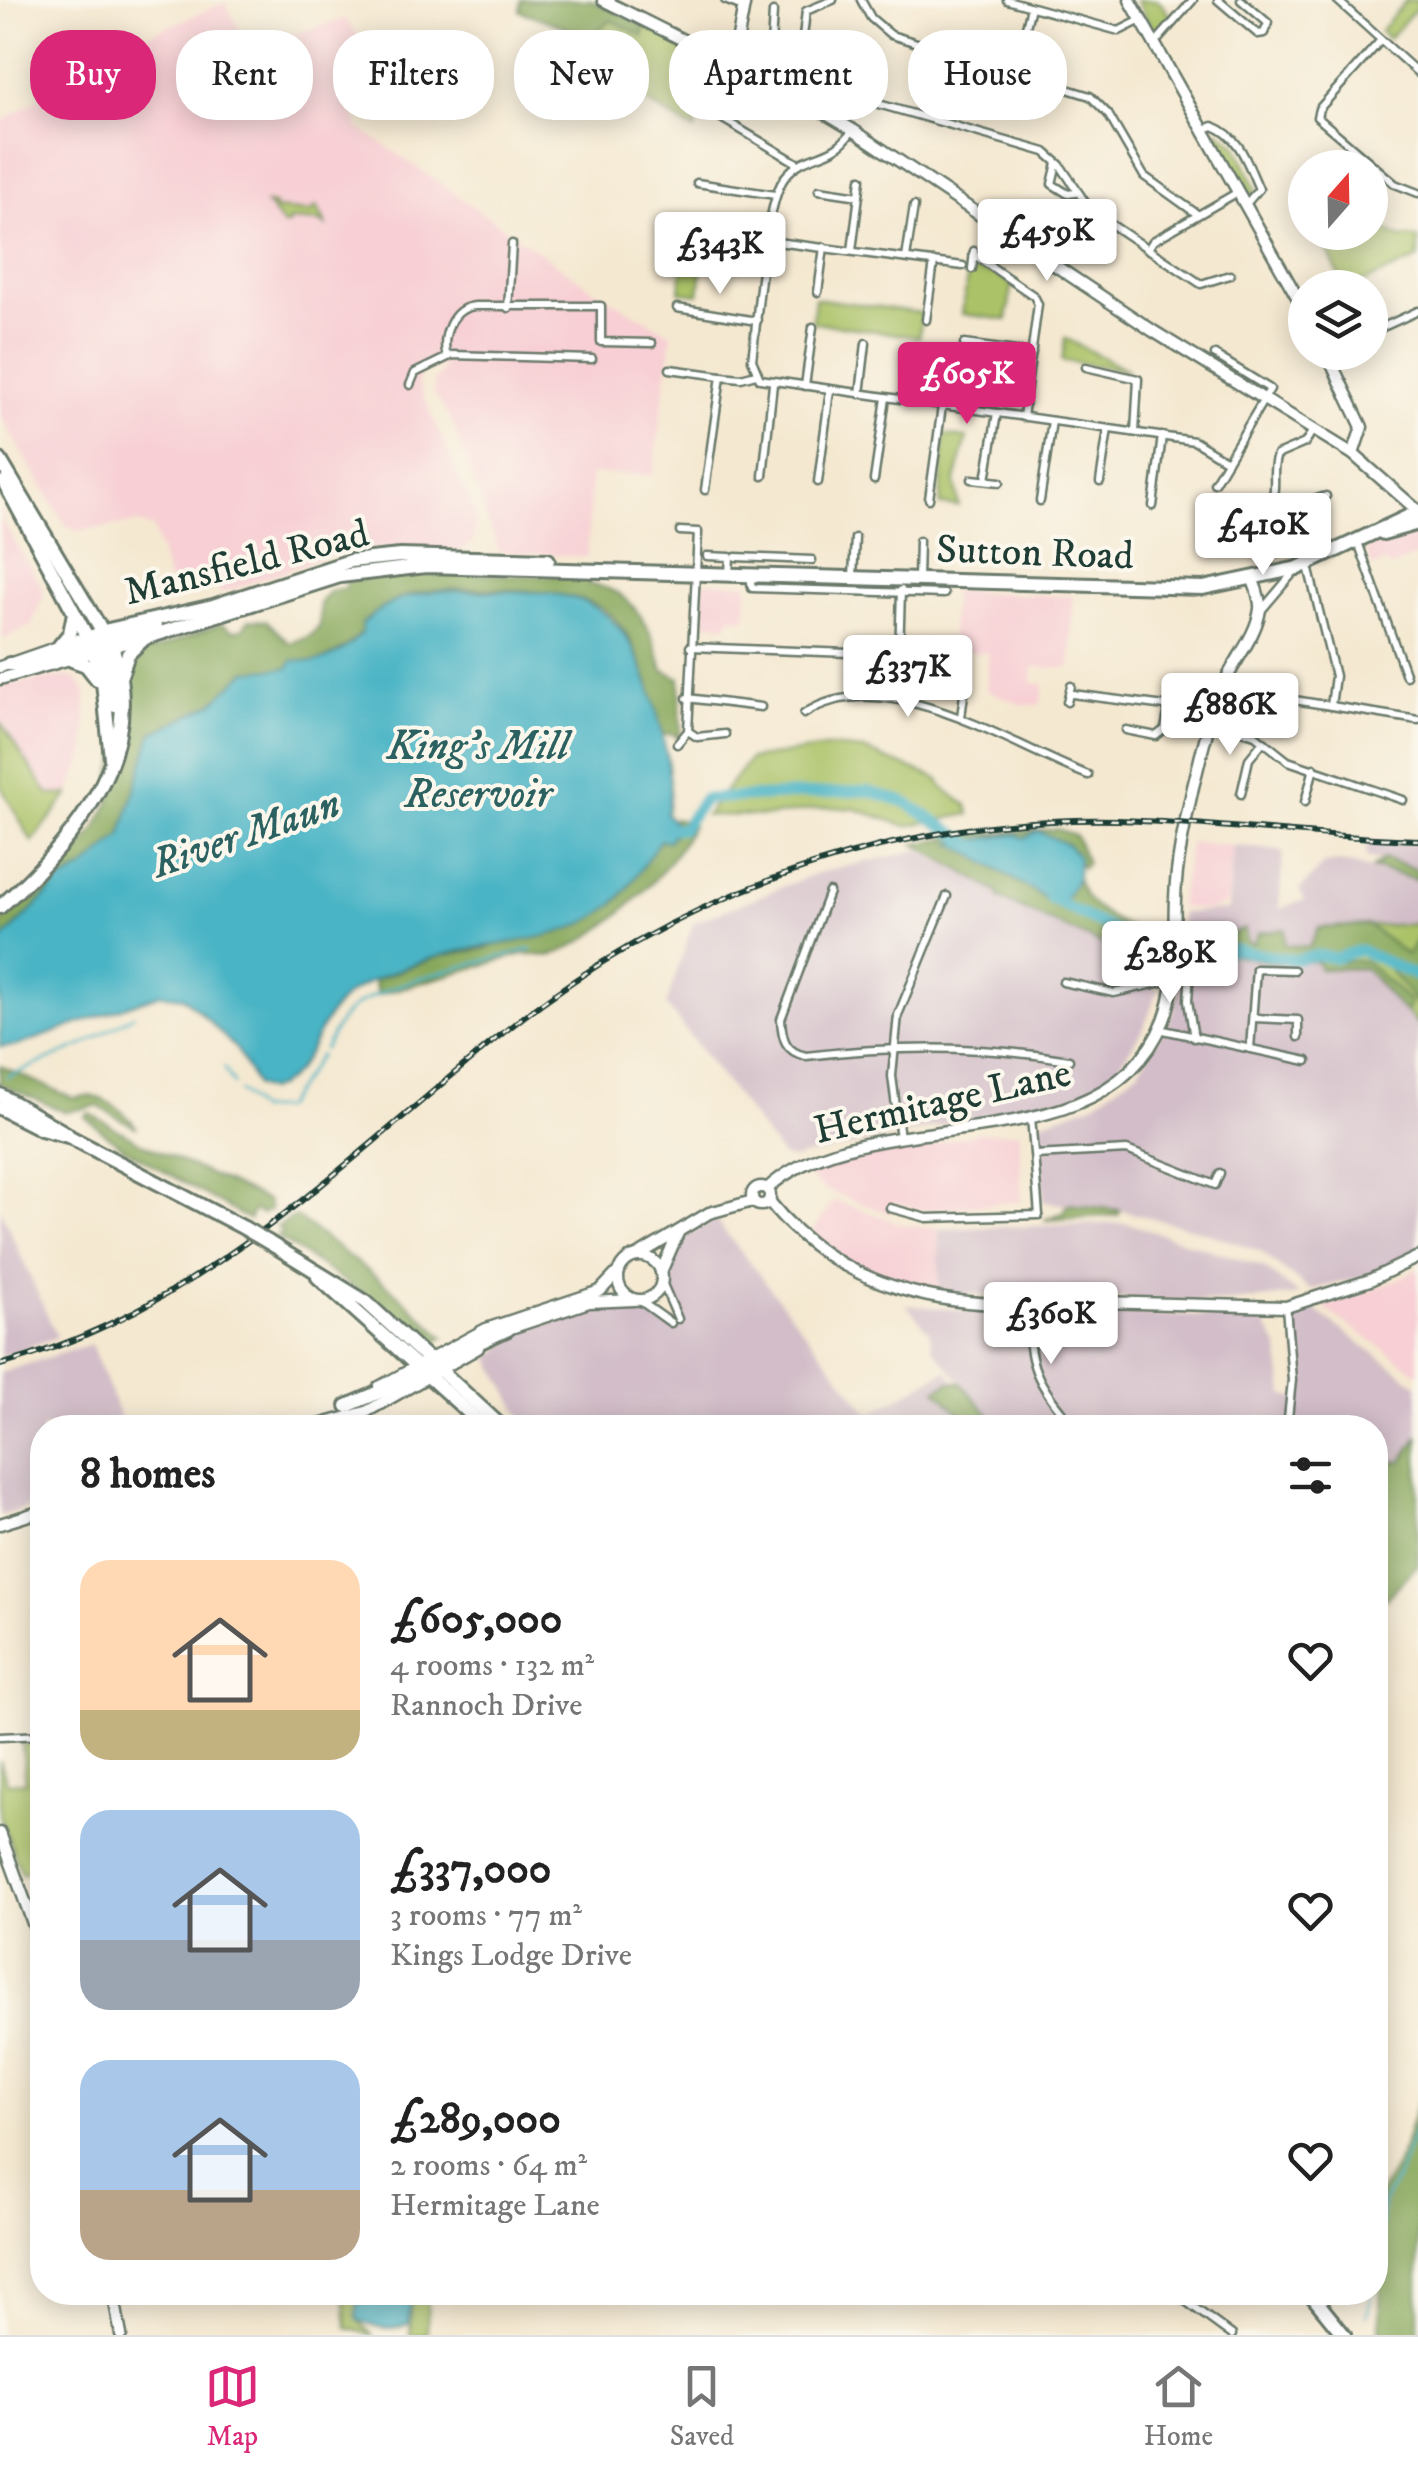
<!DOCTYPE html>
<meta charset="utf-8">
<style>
body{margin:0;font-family:"IM FELL DW Pica",serif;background:#f2f2f2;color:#222;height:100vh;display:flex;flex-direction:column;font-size:38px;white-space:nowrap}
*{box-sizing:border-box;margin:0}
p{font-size:32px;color:#767676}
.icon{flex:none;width:55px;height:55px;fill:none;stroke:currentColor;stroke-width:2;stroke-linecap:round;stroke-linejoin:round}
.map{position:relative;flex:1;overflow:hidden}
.panel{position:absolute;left:30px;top:1415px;width:1358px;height:890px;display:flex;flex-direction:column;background:#fff;border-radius:40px;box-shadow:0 5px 25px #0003}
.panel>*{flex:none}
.banner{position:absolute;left:30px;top:30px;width:1360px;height:90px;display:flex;gap:20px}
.needle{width:65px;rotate:20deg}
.buttons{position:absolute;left:1288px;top:150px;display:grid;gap:20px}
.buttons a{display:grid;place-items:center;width:100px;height:100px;border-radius:50%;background:#fff;box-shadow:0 5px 25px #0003;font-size:50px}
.price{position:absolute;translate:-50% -85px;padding:0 22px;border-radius:10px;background:#fff;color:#222;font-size:32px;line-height:65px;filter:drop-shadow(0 2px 5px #0008)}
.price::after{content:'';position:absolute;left:50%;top:60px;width:30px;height:22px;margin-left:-15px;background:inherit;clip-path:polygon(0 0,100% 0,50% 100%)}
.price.active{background:#db2777;color:#fff}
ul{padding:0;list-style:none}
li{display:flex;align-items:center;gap:30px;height:250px;padding:0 50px}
li span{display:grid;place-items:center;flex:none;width:280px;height:200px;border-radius:30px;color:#555}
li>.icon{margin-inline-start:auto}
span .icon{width:120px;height:120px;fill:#fffc;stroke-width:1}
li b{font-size:42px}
h2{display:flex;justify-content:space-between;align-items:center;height:120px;padding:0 50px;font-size:42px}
.pill{padding:0 35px;border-radius:40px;background:#fff;box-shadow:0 5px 25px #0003;font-size:35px;line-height:90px}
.pill.active{background:#db2777;color:#fff}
.tab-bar{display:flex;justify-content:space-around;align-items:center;height:140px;border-top:2px solid #e0e0e0;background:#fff;font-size:28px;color:#767676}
.tab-bar a{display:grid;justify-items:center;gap:5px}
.tab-bar .active{color:#db2777}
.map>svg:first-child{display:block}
</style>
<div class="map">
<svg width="1418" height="2335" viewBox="0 0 1418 2335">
<rect width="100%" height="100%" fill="#fbf7ec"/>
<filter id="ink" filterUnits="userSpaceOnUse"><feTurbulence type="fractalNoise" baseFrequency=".01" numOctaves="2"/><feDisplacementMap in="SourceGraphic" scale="20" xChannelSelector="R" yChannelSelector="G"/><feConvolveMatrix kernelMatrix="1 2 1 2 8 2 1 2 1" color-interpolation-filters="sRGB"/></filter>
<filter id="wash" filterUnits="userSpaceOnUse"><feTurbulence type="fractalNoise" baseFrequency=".0048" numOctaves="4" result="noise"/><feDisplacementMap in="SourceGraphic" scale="40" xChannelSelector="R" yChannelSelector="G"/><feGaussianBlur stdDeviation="2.25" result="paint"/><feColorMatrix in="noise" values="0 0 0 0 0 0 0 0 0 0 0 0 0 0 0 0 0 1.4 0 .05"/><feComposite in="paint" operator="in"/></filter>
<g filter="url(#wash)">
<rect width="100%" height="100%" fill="#f4e8d0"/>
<!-- built -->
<g fill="#f7cfd4">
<path d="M225,3l24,44 96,-28 13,17 -8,71 8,20 242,167 72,40 -19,141 -62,-1 -4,83 -88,-5 -47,-130 -19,-30 2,-12 13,-16 -28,9 -2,11 57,130 -1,27 -14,10 -80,-4 -48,7 -111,39 -18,-18 -33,10 -17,-57 -15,-5 -60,8 -12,-5 -66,-111v-292l130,-81z"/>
<path d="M999,76l24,7 -6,24 -20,-11 -4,4z"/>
<path d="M0,510l4,7 -3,3 41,67 1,9 -12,30 -28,13z"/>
<path d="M1409,530l9,5v20l-28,13 -3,-6 -15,5 -6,-18z"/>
<path d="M705,582l43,2 -2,35 -16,-2 -1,7 -5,1 -26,-3z"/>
<path d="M952,591l121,5 -3,72 -37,-1 -1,16 12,1 -4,21h-17l-37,-15 3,-37 -38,-2z"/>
<path d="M66,676l11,3 9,14v58l-17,43 -20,1 -49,-73v-36z"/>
<path d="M1190,842l43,4 -6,58 -18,6 -30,-3z"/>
<path d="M1020,1132l1,69 -95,9 -34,-7 -2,11 -66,-25 -20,-15 50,-19 55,-11 2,7 66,-18z"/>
<path d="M834,1200l70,25 35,4v64l-33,-6 -72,-29 -25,-21z"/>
<path d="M1418,1269v104l-96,-66 66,-23z"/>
</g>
<!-- industrial -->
<g fill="#d2bdc8">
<path d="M1367,842l51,2v26l-52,-12z"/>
<path d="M1233,846l50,5 -4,58 26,-9 -6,-10 25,-26 16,-2 78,18v44l-50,1 -52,12 -6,10 -63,-5 -68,6 1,-35 48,-3z"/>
<path d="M920,850l79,43v5l144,65 -6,19 21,7 -14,38 -30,47 -34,21 -289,64 -9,-3 -116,-151 27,-82 124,-50z"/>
<path d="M1230,954l48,9 39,-2 3,8 46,-1 52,57v226l-5,3 -46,22 -57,14 -51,-39 -60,-21 -79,-20 -77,-8 -2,-80 50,-17 47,-34 33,-54 7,-24v-28l29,-2z"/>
<path d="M0,1208l57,129 -57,20z"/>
<path d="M715,1219l155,195 77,-44 46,57h-466l-38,-70 42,-30 71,-21 42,4 23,16 15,-10 -11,-23 2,-35 10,-21z"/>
<path d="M1127,1223l136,44 36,28 -69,7 -291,-9v-64z"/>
<path d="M906,1305l138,13 63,-5 156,6 16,30 5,46 17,4 -6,-78 17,-13 106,77v52l-16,24 -9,1 -18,34v-68l-375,-1 -67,-78 -4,-18z"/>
<path d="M91,1344l33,83 -82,1v75l-42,13v-143z"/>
</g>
<!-- green -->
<g fill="#abc267" stroke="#65804e" stroke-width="2.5">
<path d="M1136,0h22l14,18 -12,13 -8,-2z"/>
<path d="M1406,0h12v7l-30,32 -8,-7z"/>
<path d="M611,20l31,15 2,-9 60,31 -9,74 -62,-38 5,-38 -49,-19z"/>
<path d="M1218,131l18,13 20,44 -2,7 -5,-1 -35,-61z"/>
<path d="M266,204l8,1v4l38,3 5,-6 10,21 -6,-5 -32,-2 -1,5h-5z"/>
<path d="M1370,221l30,16 18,1v21l-58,25 -18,-3 -23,-48 51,-1z"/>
<path d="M684,256l19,2 -4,36 -19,-2z"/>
<path d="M977,264l35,20 -5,36 -45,-6 6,-43h7z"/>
<path d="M815,298l107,15 -3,24 -107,-15z"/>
<path d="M1065,338l63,32 -66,-9z"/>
<path d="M944,435l23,3 -12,43 4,25 -19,-1z"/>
<path d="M0,722l49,73 20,-1 -37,48 -32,-57z"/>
<path d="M831,747l33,3 74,29 6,10 23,16 3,9 -64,12 -50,-17 -27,-2 -57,9 -66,-1 44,-56z"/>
<path d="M1418,924v101l-52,-57 -46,1 -3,-8 -39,2 -47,-9 -24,9 18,-22 84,6 10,-19z"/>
<path d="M22,1744h20v116l-20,15 -22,-60v-54l7,22 19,-1z"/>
<path d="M344,2293h29l-9,5 -7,21 15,16 -25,-7z"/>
<path d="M412,2293h16l-1,42h-17z"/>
</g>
<!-- forest -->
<g fill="#88a85c" stroke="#547248" stroke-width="2.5">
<path d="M521,0h70l53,26 -1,10 -32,-16 -22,16 -69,-25z"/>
<path d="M408,572l182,5 -1,8c45,1 65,50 74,85l17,8 1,55 -4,5 -3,-4 -11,1c-10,-36 -25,-102 -58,-125 -35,-24 -150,-25 -191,-16 -18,4 -39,18 -52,30v8c-29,33 -74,39 -116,39l-33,32 -61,30 -31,103 -36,32 -25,14 -60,60v-18l64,-64 5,2c24,-27 39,-48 48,-84l-6,-3 19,-59v-43l17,-25 6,2 68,-26 12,7 9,-2 7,-9 18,1 22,22 20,-6 11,-11v-23l10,-12 15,-3 2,-8z"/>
<path d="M675,818l17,7c-22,48 -89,113 -139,130 -9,3 -20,-2 -30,-1l-146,41 -3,-15 69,-25 41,-6 136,-51z"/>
<path d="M1057,829l18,6 12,28 -5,5 -14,-23 -30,-14 -14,7c-20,-10 -42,1 -60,12l96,57 17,-29c14,51 79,47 91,76l-16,-5 -3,13 -6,1 -144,-65v-5l-84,-49 57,-10z"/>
<path d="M1384,859l34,11v10l-45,-12z"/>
<path d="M1368,925l39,30 11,-16v66l-35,-43 -27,-9 -17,9 26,-1 45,41 -2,7 -5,2 -38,-43 -45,1 -3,-8 -39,2 -47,-9 -24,9 -29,2 4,-33 41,5 22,-8 2,13 7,1 4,-10 27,-4v16l24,2 10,-19z"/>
<path d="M0,1066l75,33c20,-11 51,12 62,29l-40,-22 -32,6 -65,-28z"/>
<path d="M89,1113l56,32 123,56 2,9 -9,4 -7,-4 -5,10 -124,-71 -40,-32z"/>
<path d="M1068,1204l52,6 -2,5 -74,5 20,-8z"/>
<path d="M295,1216l97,73 52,48 -9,5 -159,-106 7,-3 -6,-6z"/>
<path d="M949,1382l12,1 39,44h-26l-38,-37z"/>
<path d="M1418,1437v128l-43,45 4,-105 -4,-9 19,-35h8z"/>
<path d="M1418,2102v233h-38v-142l19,-32z"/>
</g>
<!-- water -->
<g fill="#48b4c5" stroke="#34787c" stroke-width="2.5">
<path d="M443,591c124,2 178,-16 215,125 7,29 17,69 8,98l13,13 -11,14 -8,-1c-13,18 -25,41 -40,57 -43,48 -123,42 -180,59 -28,8 -60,19 -85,34 -44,26 -37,82 -87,101l-12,-5 -19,-36 -34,-35 -20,-18 -23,-3 -143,52 -17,1v-105l60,-60 25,-14 36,-32 31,-102 61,-31 34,-32 41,-3 5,-8 21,2c21,-5 34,-14 48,-29v-9c25,-23 47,-30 81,-33z"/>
<path d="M1038,831l30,14 10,11 -1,22 -16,29 -109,-64 65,-9 7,4z"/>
<path d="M373,2293h39l-4,31c-14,7 -38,4 -51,-5v-15z"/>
</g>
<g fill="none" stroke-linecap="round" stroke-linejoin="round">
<!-- stream -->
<g stroke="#48b4c5" stroke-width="2.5">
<path d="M324,1049c6,-10 12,-23 20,-33 26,-32 146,-56 188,-67"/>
<path d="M224,1068l10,16"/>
<path d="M7,1077l78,-33 49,-29"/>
<path d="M239,1091l19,19 25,-2 37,-53"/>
<path d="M1375,2278l8,-76 14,-24 21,-58"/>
<path d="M1366,2317l7,-25"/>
</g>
<!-- river -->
<g stroke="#48b4c5" stroke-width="11">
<path d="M662,827l20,2 22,-30 164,-8 37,11 73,46"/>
<path d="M1050,899l118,58 32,4 34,-12 60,11 22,-5 20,3 24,-8 58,27"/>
</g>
</g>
</g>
<g filter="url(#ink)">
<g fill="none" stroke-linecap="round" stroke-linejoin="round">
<!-- street casing -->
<g stroke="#6a796b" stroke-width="11">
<g id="street">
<path d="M725,0l18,7"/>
<path d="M833,0l-27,11 -6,52 6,13 69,27 170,49 15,13 31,46 110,73 29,-9"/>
<path d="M861,0l10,18 20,17 199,61 18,18 36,62 53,38"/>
<path d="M1007,0l112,31 22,-11"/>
<path d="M1218,0l40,34 6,-1 4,-10 -27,-23"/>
<path d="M1337,0l81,73"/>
<path d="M773,12l-3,50 30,7"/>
<path d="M1381,40l-62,69 -2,8 78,67 23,9"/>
<path d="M1155,43l38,-43"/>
<path d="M1015,71l16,-64"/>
<path d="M706,109l91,54"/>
<path d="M1205,129l8,-3c28,11 34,37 46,63l-13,15"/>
<path d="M852,131c-20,31 -46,19 -67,46 -20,25 -28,146 -33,183l8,19 434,62 33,20"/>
<path d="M1057,163l-5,21 16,10 7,-1"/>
<path d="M697,183l78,12"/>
<path d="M819,190l40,6"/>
<path d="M769,241l194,25"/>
<path d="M684,246l82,12"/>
<path d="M1148,249l5,-8 85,-49"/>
<path d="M852,251l9,-72"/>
<path d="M973,254l61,42 4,8 -15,113"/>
<path d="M906,258l8,-52"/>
<path d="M972,269l2,-18"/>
<path d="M818,292l6,-45"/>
<path d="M508,308l4,-64"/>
<path d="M677,308l80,13"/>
<path d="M926,320l8,-58"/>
<path d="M1370,333l48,-22"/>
<path d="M964,344l68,9"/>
<path d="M447,357c-6,-20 4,-49 28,-51h126v36l51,1"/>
<path d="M1086,367l52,12 -3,53"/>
<path d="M670,369l51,7"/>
<path d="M410,385l5,-12 37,-18 140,4"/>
<path d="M805,386l8,-59"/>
<path d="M860,394l6,-51"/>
<path d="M915,402l7,-53"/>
<path d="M763,476l10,-92"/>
<path d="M972,479l28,3"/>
<path d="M874,480l12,-82"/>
<path d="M986,480l11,-67"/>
<path d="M818,482l12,-92"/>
<path d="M1100,482l8,-53"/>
<path d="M1214,483l56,-94 -55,-34"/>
<path d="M705,490l16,-114 20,2 15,-4"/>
<path d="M929,499l13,-93"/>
<path d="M1313,499l10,40"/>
<path d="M1040,501l12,-80"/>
<path d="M1271,501l16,7 39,-12"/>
<path d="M1153,506l9,-70"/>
<path d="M1358,542l48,134"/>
<path d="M1267,552c-12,-41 6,-32 7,-64 1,-13 -2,-20 3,-33l28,-12 8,-13"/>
<path d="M707,556l23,1 -1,16"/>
<path d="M736,557l76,3"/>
<path d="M1308,566l27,110 -4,30"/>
<path d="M750,576l2,12 192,6"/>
<path d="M853,577l2,-39"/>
<path d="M918,579l1,-38"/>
<path d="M1260,612l34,-40"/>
<path d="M690,647l263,10 14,15 -6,45"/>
<path d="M899,656l2,-66"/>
<path d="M1072,694l140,18"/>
<path d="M687,698l74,9"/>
<path d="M1288,699l130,21"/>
<path d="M1067,702l4,-16"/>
<path d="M804,714c80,-54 210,33 284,61"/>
<path d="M1210,721l45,14 33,26 115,39"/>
<path d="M1126,730l30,6 9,-7 4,-21"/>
<path d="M688,731l9,6 28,-3"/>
<path d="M677,744l11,-13 10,-199 -18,-1"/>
<path d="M1241,794l8,-35 13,-16"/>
<path d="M1305,802l9,-34"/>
<path d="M829,892l-48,127c1,19 4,33 25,37 87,-10 177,-11 263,4"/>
<path d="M1190,971l-2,30 6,37"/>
<path d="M1063,982l51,11 58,-13"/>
<path d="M1253,1018l45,2v17"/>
<path d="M1159,1029l148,32"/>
<path d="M1250,1049l6,-80 38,1"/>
<path d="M900,1138l-8,-62 6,-61 49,-119"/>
<path d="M1035,1155l92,-5 88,35 5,-12"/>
<path d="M890,1208l37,10 112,-3 -8,-98"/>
<path d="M662,1282l16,37"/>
<path d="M639,1300l32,23"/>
<path d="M1030,1305c-5,60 7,78 45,123"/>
<path d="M1286,1307l6,73 -5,48"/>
<path d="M0,1737l42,-2"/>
<path d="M1173,2292l59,43"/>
</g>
</g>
<!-- secondary casing -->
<g stroke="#6a796b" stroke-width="15">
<g id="secondary">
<path d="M603,0l198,99 52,31 300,201 200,123 65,57"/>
<path d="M1130,0l175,311"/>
<path d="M733,64l12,-64"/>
<path d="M1326,352l36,75 -9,27"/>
<path d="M0,667l104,-36"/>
<path d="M0,679l143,-41"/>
<circle cx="761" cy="1196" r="9"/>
<path d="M767,1189c98,-93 337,-17 397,-169 15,-38 9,-81 11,-121 1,-37 10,-76 18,-112 9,-35 16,-70 31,-103 10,-23 33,-49 36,-75 1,-9 -4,-21 -7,-29"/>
<path d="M769,1201c71,90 185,112 295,100l222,6 84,-27 48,-23"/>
<path d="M637,1256l72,-43 44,-12"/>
<circle cx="640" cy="1278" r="22"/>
<path d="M661,1272l17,-39"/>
<path d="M505,1330l84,-28 45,-2"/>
<path d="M379,1387l107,-58 114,-38 19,-20"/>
<path d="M308,1428l58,-16 112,-64"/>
<path d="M0,1524l42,-13"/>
<path d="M0,1833l42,115"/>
<path d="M113,2292l8,43"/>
</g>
</g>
<!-- highway casing -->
<g stroke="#6a796b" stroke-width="18">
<g id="highway">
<path d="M0,460l113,189c35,105 -39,192 -113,258"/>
<path d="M4,482l87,162 12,38 8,76"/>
<path d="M1383,533l35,-10"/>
<path d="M104,631l109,-25 137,-45 50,-5 148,4"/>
<path d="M103,637l12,68"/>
<path d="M102,640l53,-14"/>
<path d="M60,645l10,-12 4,-20"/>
<path d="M72,660l14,5 11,14"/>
<path d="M9,664h22l65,-19"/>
<path d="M121,675l7,-21 17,-16 195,-62 86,-10 777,22 95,-20 120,-56"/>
<path d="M0,1095l67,39"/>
<path d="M0,1108l41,21 27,7 176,92"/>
<path d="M268,1242l98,60 137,126"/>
<path d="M318,1277l168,151"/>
<path d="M433,1364l75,-35"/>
<path d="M347,1406l84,-36"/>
<path d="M1309,2292l35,43"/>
</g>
</g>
<!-- street -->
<use href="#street" stroke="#fff" stroke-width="6"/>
<!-- secondary -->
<use href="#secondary" stroke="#fff" stroke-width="10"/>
<!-- highway -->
<use href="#highway" stroke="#fff" stroke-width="12"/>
<!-- rail casing -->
<g stroke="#1f3d34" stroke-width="6">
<path id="rail" d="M0,1365c202,-55 345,-204 503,-332 173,-140 392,-218 615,-213 100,3 200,17 300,20"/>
</g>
<!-- rail -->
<use href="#rail" stroke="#fbf7ec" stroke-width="2.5" stroke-dasharray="8" stroke-linecap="butt"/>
<!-- highway-bridge casing -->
<g stroke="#6a796b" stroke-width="18" stroke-linecap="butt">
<path id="highway-bridge" d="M244,1228l24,14"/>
</g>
<!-- highway-bridge -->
<use href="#highway-bridge" stroke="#fff" stroke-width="12"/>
</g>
</g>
<g text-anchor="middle" stroke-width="8" stroke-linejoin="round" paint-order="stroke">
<!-- street labels -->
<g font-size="40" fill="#1f3d34" stroke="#fbf7ec">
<text transform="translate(1035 551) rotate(2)" y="14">Sutton Road</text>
<text transform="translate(246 561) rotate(-14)" y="14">Mansfield Road</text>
<text transform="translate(942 1100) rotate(-13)" y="14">Hermitage Lane</text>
</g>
<!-- water labels -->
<g font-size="42" font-style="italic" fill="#2b6160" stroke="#fbf7ec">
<text x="478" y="759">King's Mill<tspan x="478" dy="48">Reservoir</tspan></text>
<text transform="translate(245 832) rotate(-19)" y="15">River Maun</text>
</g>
</g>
</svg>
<div class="buttons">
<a><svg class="needle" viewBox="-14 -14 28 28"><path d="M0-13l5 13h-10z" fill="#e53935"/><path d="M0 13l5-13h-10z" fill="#767676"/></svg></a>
<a><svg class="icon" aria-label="layers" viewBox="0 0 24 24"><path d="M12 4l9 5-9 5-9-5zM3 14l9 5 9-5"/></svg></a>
</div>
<b class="price" style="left:1047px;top:284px">£459K</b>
<b class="price" style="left:720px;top:297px">£343K</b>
<b class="price active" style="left:967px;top:427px">£605K</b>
<b class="price" style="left:1263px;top:578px">£410K</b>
<b class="price" style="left:908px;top:720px">£337K</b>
<b class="price" style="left:1230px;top:758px">£886K</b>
<b class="price" style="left:1170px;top:1006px">£289K</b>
<b class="price" style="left:1051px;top:1367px">£360K</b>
<div class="banner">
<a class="pill active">Buy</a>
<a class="pill">Rent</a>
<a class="pill">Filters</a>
<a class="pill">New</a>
<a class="pill">Apartment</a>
<a class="pill">House</a>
</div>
<section class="panel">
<h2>8 homes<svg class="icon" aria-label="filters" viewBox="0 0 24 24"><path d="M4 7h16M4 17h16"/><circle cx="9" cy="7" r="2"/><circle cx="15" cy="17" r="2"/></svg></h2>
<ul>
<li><span style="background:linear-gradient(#ffd9b3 75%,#c2b280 0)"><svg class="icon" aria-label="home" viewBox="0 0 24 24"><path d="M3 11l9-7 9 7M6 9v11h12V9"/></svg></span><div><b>£605,000</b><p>4 rooms · 132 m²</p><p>Rannoch Drive</p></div><svg class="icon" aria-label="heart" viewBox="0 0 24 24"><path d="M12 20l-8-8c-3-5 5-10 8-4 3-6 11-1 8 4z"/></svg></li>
<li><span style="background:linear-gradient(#a9c7e8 65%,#9aa5b1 0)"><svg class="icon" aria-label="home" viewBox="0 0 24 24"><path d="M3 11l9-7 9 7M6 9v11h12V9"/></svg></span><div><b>£337,000</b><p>3 rooms · 77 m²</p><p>Kings Lodge Drive</p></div><svg class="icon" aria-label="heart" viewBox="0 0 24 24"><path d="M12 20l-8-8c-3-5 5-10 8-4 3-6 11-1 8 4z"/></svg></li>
<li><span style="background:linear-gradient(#a9c7e8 65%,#b9a48a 0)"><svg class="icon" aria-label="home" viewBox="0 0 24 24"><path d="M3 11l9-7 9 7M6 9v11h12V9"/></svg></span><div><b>£289,000</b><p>2 rooms · 64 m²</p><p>Hermitage Lane</p></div><svg class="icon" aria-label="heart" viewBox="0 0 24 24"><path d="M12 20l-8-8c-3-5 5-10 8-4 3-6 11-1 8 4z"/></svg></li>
</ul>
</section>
</div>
<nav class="tab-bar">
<a class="active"><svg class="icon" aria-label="map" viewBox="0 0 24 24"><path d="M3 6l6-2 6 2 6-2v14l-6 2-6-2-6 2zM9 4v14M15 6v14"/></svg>Map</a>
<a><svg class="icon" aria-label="saved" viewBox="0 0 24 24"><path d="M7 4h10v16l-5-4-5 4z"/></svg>Saved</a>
<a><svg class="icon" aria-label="home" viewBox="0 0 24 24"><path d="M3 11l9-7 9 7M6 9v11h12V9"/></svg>Home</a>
</nav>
